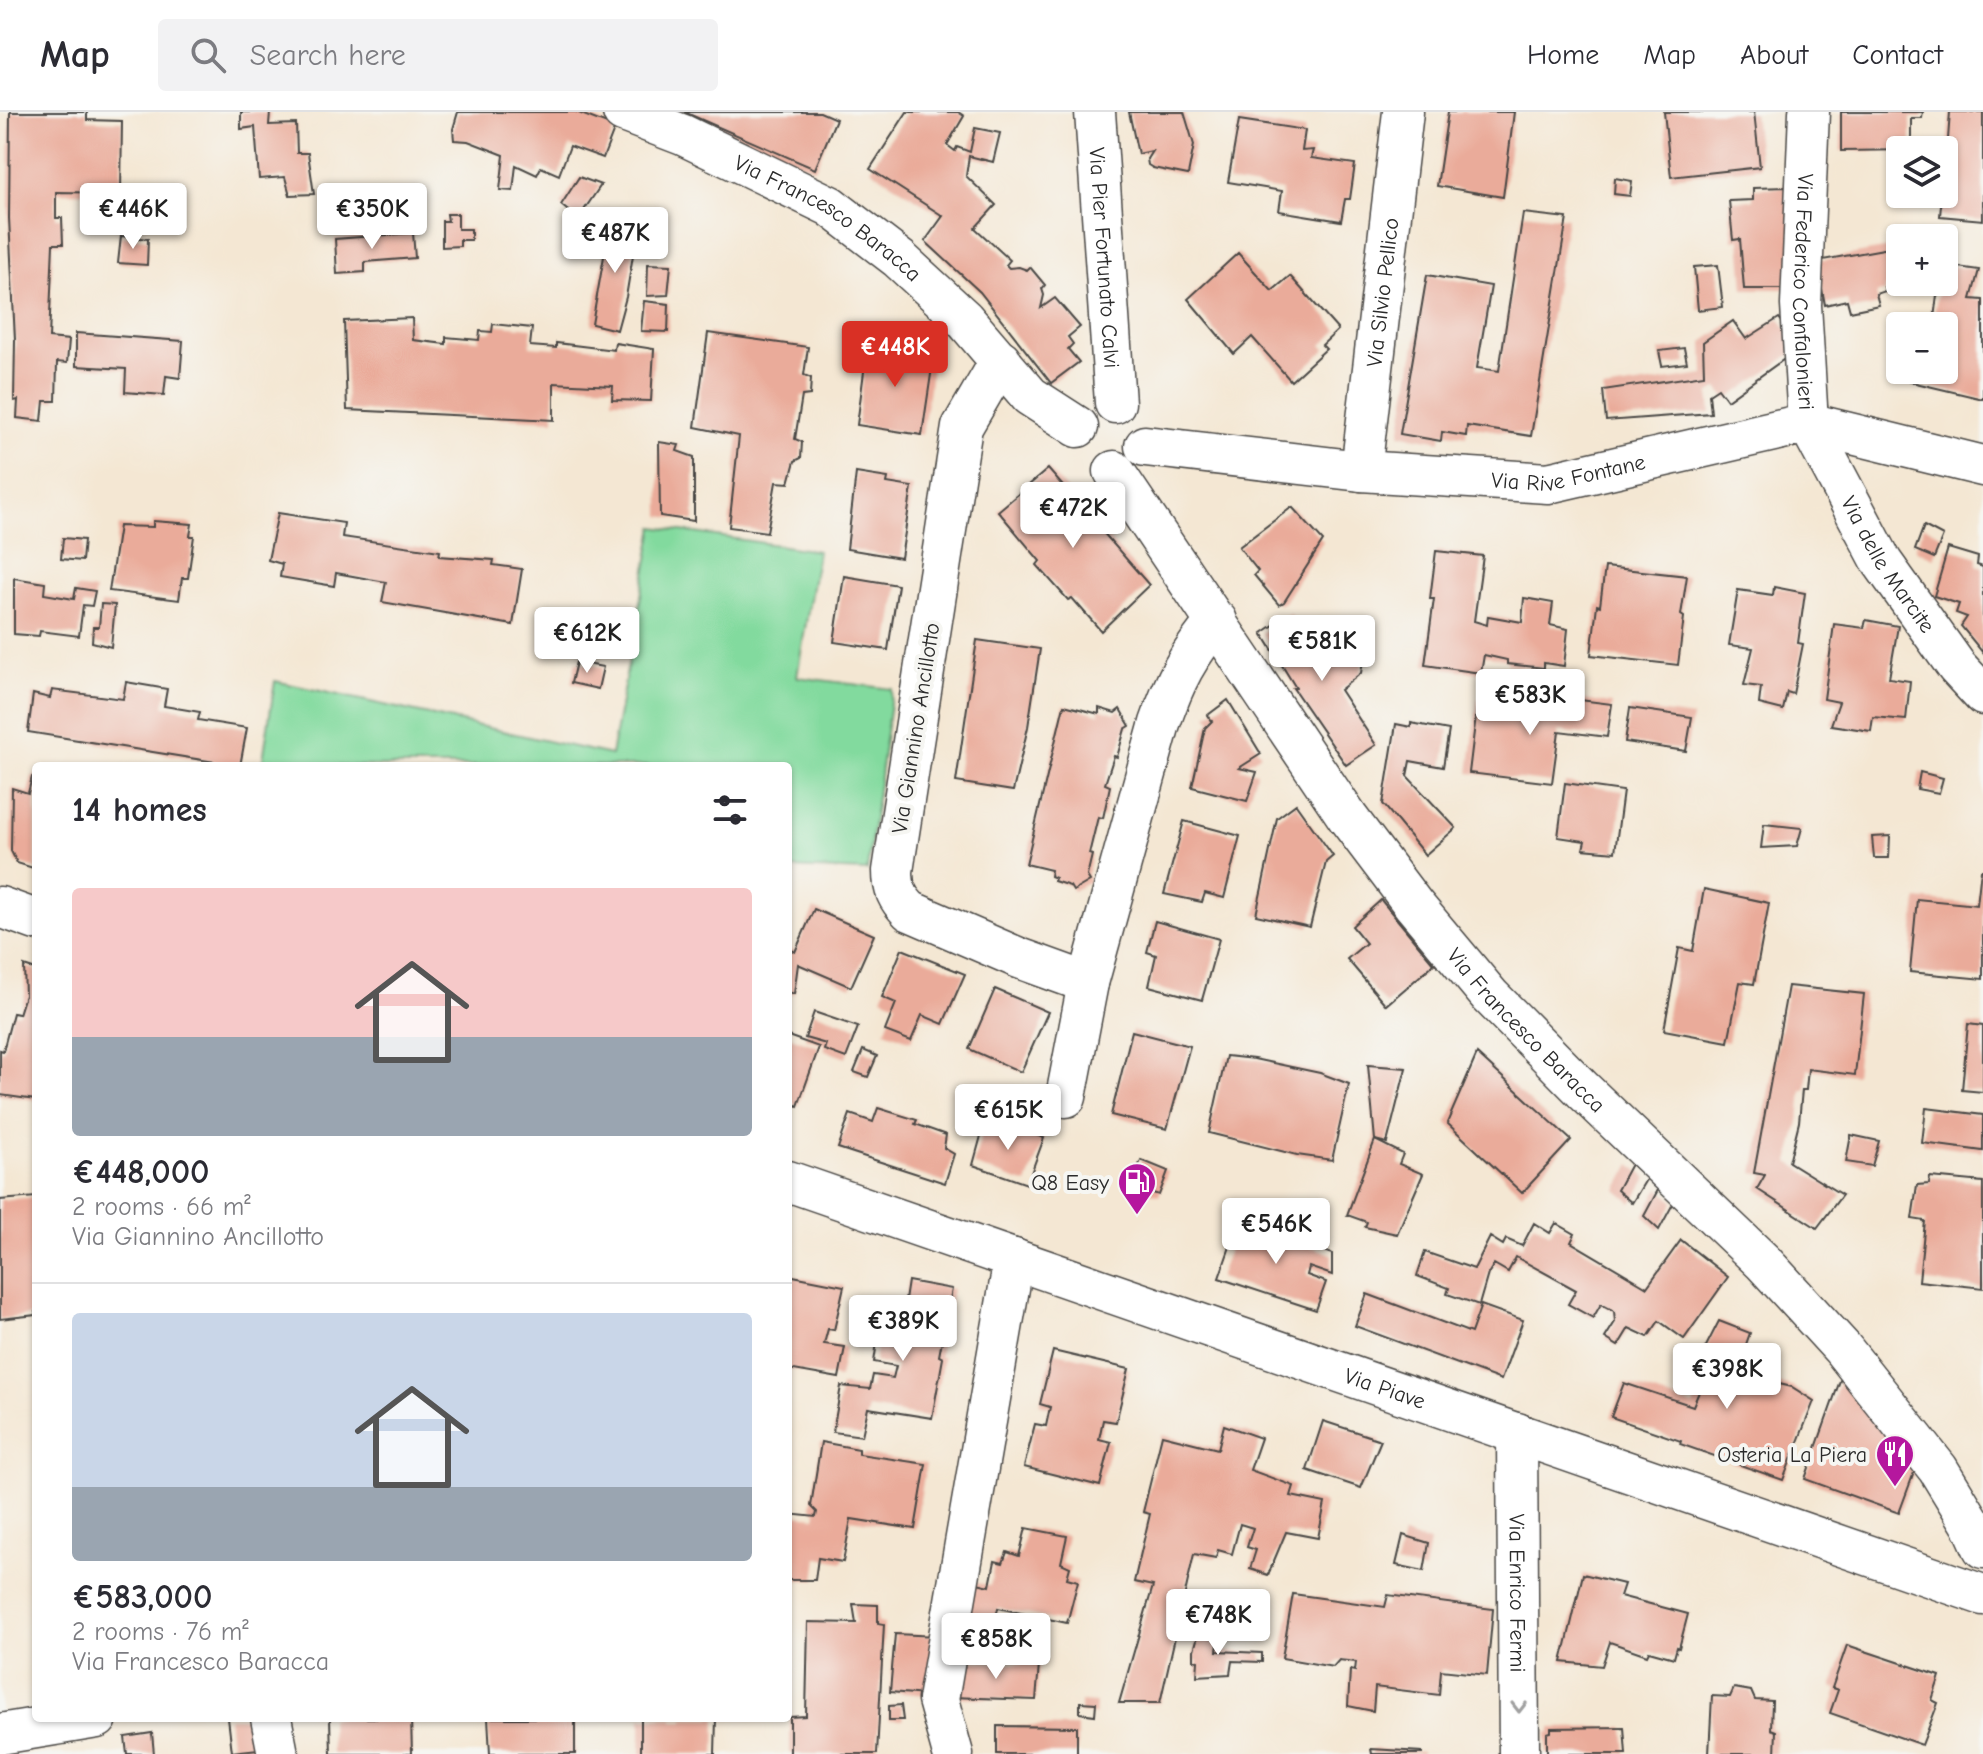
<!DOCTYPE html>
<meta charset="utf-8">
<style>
body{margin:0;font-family:"Comic Neue",sans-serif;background:#f2f2f3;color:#2b2b33;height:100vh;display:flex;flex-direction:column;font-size:30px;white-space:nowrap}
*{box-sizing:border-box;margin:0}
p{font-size:26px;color:#7c7c81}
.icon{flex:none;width:44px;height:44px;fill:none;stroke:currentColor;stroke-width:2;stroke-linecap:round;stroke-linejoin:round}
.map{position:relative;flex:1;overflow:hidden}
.details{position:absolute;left:32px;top:650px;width:760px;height:960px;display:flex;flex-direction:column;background:#fff;border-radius:8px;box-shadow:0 2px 6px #0004}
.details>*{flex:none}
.tools{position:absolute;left:1886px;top:24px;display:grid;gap:16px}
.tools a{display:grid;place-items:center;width:72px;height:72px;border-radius:8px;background:#fff;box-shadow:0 2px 6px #0004;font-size:40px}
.price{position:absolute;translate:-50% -68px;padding:0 18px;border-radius:8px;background:#fff;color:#222;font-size:26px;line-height:52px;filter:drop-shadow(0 2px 4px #0008)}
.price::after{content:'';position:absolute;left:50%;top:48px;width:24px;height:18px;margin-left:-12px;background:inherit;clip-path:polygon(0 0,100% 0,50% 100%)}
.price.on{background:#d93025;color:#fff}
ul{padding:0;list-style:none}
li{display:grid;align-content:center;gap:16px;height:424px;padding:0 40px}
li+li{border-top:2px solid #e1e1e2}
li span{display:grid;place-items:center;height:248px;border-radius:8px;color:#555}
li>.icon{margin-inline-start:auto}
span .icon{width:144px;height:144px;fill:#fffc;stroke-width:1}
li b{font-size:34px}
h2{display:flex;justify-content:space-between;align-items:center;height:96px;padding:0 40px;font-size:34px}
header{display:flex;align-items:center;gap:48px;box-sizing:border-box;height:112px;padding:0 40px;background:#fff;border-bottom:2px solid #e1e1e2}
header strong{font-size:38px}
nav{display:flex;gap:44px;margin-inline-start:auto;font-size:28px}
.search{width:560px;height:72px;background:#f2f2f3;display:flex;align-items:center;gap:20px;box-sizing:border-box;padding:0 28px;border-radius:8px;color:#7c7c81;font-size:30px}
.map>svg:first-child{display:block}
</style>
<header>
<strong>Map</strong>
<div class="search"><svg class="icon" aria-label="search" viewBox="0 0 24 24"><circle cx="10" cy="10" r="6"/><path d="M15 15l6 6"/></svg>Search here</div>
<nav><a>Home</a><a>Map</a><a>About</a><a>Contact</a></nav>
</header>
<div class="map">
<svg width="1983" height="1642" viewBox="0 0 1983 1642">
<rect width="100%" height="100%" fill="#f6f6f2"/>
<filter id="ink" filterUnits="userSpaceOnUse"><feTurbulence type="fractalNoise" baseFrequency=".0125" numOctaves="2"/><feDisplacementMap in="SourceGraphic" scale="16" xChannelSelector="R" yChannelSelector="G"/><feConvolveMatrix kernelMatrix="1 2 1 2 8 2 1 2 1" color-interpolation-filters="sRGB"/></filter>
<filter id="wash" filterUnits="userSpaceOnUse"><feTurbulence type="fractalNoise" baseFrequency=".006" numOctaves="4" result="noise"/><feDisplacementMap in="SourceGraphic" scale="32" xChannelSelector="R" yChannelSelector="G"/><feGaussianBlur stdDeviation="1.8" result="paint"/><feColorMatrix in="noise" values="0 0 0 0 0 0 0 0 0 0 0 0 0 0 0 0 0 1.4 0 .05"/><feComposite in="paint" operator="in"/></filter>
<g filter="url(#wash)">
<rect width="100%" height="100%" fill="#f4e7d3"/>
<!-- green -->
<path fill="#82da9e" stroke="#568264" stroke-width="2" d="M654,415l164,24 -21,126 95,12 -25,182 -79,-3v-102h-526l13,-85 336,74z"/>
<g id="blocks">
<!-- building -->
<g fill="#eaab9a">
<path d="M10,0h77v8l35,1 -1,72 -65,-1v26h6l1,26h-10l-4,94 20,2 -2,23 -10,-1 -1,39h-12l-2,20 -25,-3 1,-18 -4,1 1,-61 -6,-122z"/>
<path d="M241,0h29l-1,13 27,-1 1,29h11l6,41 -24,1 -5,-18 -26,2 -4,-52 -14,2z"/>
<path d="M458,0h118l39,15 -12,31 -33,-12 -11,29 -18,-8 -4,8 -21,-10 -3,26 -13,-1 4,-35 -36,-14 -14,-1 -1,-11z"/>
<path d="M684,0h136l16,7 -21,50z"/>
<path d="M907,0h51l6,4 -17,29 8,6 2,-4 13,5 5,-24 25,5 -7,29 -24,-6 -3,20 30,29 -21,23 35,32 -4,5 3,3 10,-1 8,3 3,-3 15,18 -3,4 2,6 -3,13 14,-10 25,29 -12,10 5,7 -5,5 11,13 -28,21 -71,-91 -55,-51 18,-25 -73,-47z"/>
<path d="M1129,0h55l10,33 -6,30 -35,-7 -5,-3 -1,-6 5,-8 -14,3z"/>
<path d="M1448,0h66l-11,85 -66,-11z"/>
<path d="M1664,0h90l6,55 -89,10z"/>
<path d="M1841,0h82l-1,6h-11v32l-70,1z"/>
<path d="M1950,0h33v108l-43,-4 2,-22h2z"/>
<path d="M1239,8l66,10 -3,21 11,-1 -2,8 44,6 -5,35h-5l-4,22 -62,-10 3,-20 -54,-9z"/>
<path d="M579,65l22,8 -23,34 -17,-14z"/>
<path d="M1615,66l17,3 -2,15 -16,-2z"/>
<path d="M1791,75l2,102h-49l-4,-50 -7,1 -4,-39 24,-1v-12z"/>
<path d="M1523,101l44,5 -36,218 -64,-10 -1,10 -24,-4 -1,9 -41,-7 27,-159 64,11 -14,82 22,3z"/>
<path d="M447,102h11v15h13v11h-11v6l-18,1v-26h6z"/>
<path d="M617,108l21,5 -12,72 -9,33 -25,-6 14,-79z"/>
<path d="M413,121l2,25 -50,4v10l-28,2 -2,-35z"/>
<path d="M121,124l27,3 -1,26 -29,-2z"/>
<path d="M1900,134l-2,38 -14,3 1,4 -9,3 3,11 -29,6 -3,-11 -22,5 -8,-44z"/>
<path d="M1238,141l34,38 18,-15 48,54 -16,15 4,4 -35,32 -39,-44 -18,17 -46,-55z"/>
<path d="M648,152l23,1 -3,30 -21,1z"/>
<path d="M1718,153l5,42 -25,3 -4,-43z"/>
<path d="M1944,153l35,5 -8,29 12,1v99l-80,-19 2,-10h39v-44h-11l4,-31h2l3,-13h2z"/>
<path d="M644,189l25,3 -1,28 -27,-1z"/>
<path d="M412,206l1,22 33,4v-7l33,3 1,-9 12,1 1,-8 39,4 -2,18 26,2v-5l58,7 1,-7 39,6 -3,52 -39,-1 1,-14 -59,-3v37l-207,-10 -3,-89z"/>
<path d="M1779,206l22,29 -74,53 -9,-12 -9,6 2,19 -105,8 -3,-31 101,-15 -1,-33 30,-21 13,18z"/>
<path d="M76,221l107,8 -3,37 -14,-2 -2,19 -39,-3 1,-23 -50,-3z"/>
<path d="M708,221l100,14 -4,28 7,3 -1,17 -8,1 -7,43 7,3 -1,16 -6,3 -6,22 -13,-1 -9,50 -38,-5 10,-91 -44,-9z"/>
<path d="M868,229l66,13 -12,81 -65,-10z"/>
<path d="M1684,236l3,15 -25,3 -3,-15z"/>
<path d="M659,330l20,3 -2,6 17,6v64l-34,-5z"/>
<path d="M1048,357l101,116 -48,46 -29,-33 -4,2 -31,-35 3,-4 -42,-50z"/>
<path d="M856,361l32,5 -1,5 25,4 -11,71 -54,-9z"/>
<path d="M1292,395l31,34 -39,61 -5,3 -25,-30 4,-4 -19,-24z"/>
<path d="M278,401l66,10 -2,14 98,14 -1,5 55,4 -1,5 29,4 -9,56 -131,-23 4,-20 -50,-9 -2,13 -54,-9 2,-13 -14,-4z"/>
<path d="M153,409l39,3 -2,12h4l-6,42h-6l-3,22 -70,-9 10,-65 34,1z"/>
<path d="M1924,414l19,10 -9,22 -19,-8z"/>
<path d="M63,426l21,2 -2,21 -21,-2z"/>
<path d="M1948,436l30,9 -1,8 6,2v86l-22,-27 6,-9 -11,-4 3,-9 -25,-8z"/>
<path d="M1436,439l47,5 -9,65 13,4 1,-9 34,6 2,-24 29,5 -3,22 18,4 -4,37 -20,-3v5l-37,-4v-4l-23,-5 -3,18 -56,-8 9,-66h-4z"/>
<path d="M1605,455l82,9 -6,39 3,2 -6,48 -87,-10 6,-50 3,1z"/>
<path d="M844,464l54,9 -10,65 -54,-8z"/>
<path d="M14,466l31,5 -1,11 30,5 2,-11 19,3 -3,15 -9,-1 -4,31 -39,-5 -1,5 -25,-2z"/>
<path d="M1774,475l31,6 -7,50 5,1 -10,50 -6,-2 -4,18 -24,-6 2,-17 -17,-2 9,-37 -24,-3 9,-55 35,5z"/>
<path d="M101,492l14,1 -4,42 -19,-5 1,-15h6z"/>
<path d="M1290,502l13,21 16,-10 19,26 26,4 -3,18 -21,17 36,55 -30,20 -53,-77h3l-34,-55z"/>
<path d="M1866,508l32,6 -9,52 21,3 -4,39 -33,-3 -2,14 -40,-6 8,-23 -15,-3 10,-75 30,4z"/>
<path d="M977,528l63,9 -12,78 -15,64 -57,-9z"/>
<path d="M576,550l27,5 -5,22 -27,-6z"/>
<path d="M126,570l41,7 -3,17 36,6 -2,8 49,8 -7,38 -212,-34 5,-38 17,4 2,-8 71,9z"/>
<path d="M1564,586l48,6 -5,33 -48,-6 -7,52 -83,-10 9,-74 29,4 -1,10 24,3 1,-10 32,3z"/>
<path d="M1228,588l33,54 -22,14 18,4 -10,29 -55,-14 13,-59 7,-7 -4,-6z"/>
<path d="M1064,593l35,9v-6l16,5 5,-4 10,17 -5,3 -8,28 -3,-1 -9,28 5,2 -7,32 -5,-1 -9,37 3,1 -5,21 3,5 -17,10 -3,-5 -16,-5 1,-3 -5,-2 1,-6 -25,-6z"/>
<path d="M1630,596l62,9 -6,34 -61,-9z"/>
<path d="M1411,611l38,7 -6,37 -33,-6 -3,15 49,52 -31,27 -42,-51 13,-80 15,3z"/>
<path d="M1920,660l23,6 -4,15 -22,-4z"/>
<path d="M36,662v95l-19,-6 -6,-12 1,-63 16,5 4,-16z"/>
<path d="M1565,671l58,8 -8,61 -32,-3 2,-8 -27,-4z"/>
<path d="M1296,692l37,52 -7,6 -16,65 -54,-12 21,-97z"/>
<path d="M1184,709l56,15 -16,62 -19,-5 -3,9 -38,-8z"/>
<path d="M1764,712l38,4 -5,18 -36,2z"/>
<path d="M1890,724l-1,22h-15l-2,-21z"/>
<path d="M1981,758h2v109l-73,-7 7,-73 60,6z"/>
<path d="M1704,777l65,14 -15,81 -14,-2 -12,60 -64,-12 15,-82 14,3z"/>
<path d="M1381,788l53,64 -48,41 -39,-46 19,-16 -14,-17z"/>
<path d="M814,797l60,26 -23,52 -53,-23 -4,30 -6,-2v-44l7,4z"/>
<path d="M1155,809l64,18 -17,61 -53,-14 7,-31 -9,-3z"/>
<path d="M902,837l63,25 -22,50 -21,-9 -11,26 -26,-10 11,-28 -14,-6z"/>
<path d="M24,854l12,4v130l-36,-5v-45l3,1 10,-38 6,1 6,-19z"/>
<path d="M1788,874l76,8 -9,81 -47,-6 -2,21h-4l-3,32 -10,40 53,33 -25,33 -60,-39 8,-14 -11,-2z"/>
<path d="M995,877l53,23 -27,60 -52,-23z"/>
<path d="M814,900l44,15 -12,31 -22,-8 2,-6 -21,-6z"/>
<path d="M1968,912l15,2v66l-21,-2z"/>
<path d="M1132,919l58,15 -23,83 -56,-14z"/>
<path d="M788,924l31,11 -21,59 -10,-4z"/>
<path d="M863,938l14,6 -9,21 -14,-5z"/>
<path d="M1477,942l94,86 -49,53 -75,-70z"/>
<path d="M1226,944l28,3 66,14 29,11 -17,76 -35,-5 -88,-22z"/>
<path d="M1368,953l38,3 -19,75 -12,-3z"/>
<path d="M878,996l39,12 -2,4 31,11 -2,13 10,6 -9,29 -107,-35 12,-34 23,8z"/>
<path d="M1926,996l57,7v36l-61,-8z"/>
<path d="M1006,1012l38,14 -17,46 -54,-19 11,-40 20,6z"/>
<path d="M1851,1023l28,6 -7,25 -26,-4z"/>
<path d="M1375,1028l28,14 -4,10 24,10 -26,60 -32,-7 2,-5 -20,-7z"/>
<path d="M1141,1048l27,11 -9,24 -28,-9z"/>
<path d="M1631,1052l16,14 -15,25 -15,-13z"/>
<path d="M1930,1065l53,5v106l-64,-7 6,-60 -13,-2 5,-34 12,-1z"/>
<path d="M1659,1076l15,14 -15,28 -15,-14z"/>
<path d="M36,1085v118l-36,4v-119z"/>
<path d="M1239,1109l93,33v21l-23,-8 -2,8 19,7 -10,28 -97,-32z"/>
<path d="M1534,1111l16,10 6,-10 19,11 -4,8 76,45 34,-47 47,37 -44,62 -25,-18 -11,16 -19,-9 -11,18 -13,-8 10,-16 -1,-11 -13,-7 -8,14 -25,-14 8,-14 -60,-33 -8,15 -14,-8 -6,10 -9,31 -32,-11 2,-6 -32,-12 8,-24 49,17 16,-32 13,8 3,-6 16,7z"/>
<path d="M788,1163l56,11 -10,44 -6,-1 -4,15 21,3 -6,31 -51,-9z"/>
<path d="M908,1169l44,8 -13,67 4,2 -11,60 -64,-10 -6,28 -29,-4 8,-46 29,3 3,-14 20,3 3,-12 -22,-4 5,-33 21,4z"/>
<path d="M1367,1182l104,39 10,-28 42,15 -22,60 -146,-54z"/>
<path d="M1719,1209l31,12 -11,31 23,16 30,7 22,14 -31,79 -103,-36 1,-3 -70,-24 13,-34 69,23 17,-40 -11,-6z"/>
<path d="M1053,1239l76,18 -13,53 -13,-2 -4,19 12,3 -11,44 -76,-19 11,-43 11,2 4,-19 -10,-3z"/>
<path d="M1843,1260l73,95 -17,46 -94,-34z"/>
<path d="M1323,1309l58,19 -20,48 -54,-18z"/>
<path d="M1224,1313l37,13 -11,32 44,16 -3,10 34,7 -7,35 -32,-6 -18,43 -18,-6 6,-19 -9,-3 6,-19 -13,-4 -8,30 -14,-4 -2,8 -22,-4 -34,149h-41l34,-117 -19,-4 16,-68 -7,-2 19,-77 56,14z"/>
<path d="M821,1330l38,7v5l67,10 -11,65 -64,-10 -8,43 -25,-4 -3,22h-27v-66l28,3 1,-5 -6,-6z"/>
<path d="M1026,1416l41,8 -6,27 9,4 -3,11 11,3 -11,42 -69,-15 -6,27 -31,-3 12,-50 17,4 5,-25 8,2 4,-11 12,4z"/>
<path d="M1403,1423l26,8 -5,28 -28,-6z"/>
<path d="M1583,1462l41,10 -4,12 68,18 -9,34 -2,-1 -3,11 -25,-7 -2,4 -37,-13 -8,24 -40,-4z"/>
<path d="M1293,1482l92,13 3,-12 105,14 -6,66 -46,-5 -2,25 -64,-8 -2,24 -25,-5 2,-36 5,1 1,-9 -17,-2 -6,7 -51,-9z"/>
<path d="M853,1492l25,1v18l6,1 -7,130h-87v-37l16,-1 2,-94 48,1z"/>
<path d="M895,1522l42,2 -11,59 -36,-3z"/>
<path d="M1198,1524l21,2 -2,13 45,2v9l-30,-1 -2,13 -33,2 1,-15 -4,-1v-10z"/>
<path d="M1847,1533l93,31 -8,24 6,3 -16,42 -92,-32 8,-23 -6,-2z"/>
<path d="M958,1548l81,5 -3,35 -84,-3z"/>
<path d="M1734,1576l17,3 4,9 17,1 -1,28 5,2 -1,23h-66l3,-58 18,1z"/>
<path d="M1080,1590l16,1 -1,12 -15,-2z"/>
<path d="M901,1593l2,15h-14v-14z"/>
<path d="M228,1606h26l4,31 -26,3z"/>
<path d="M330,1606h81l1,36h-81z"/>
<path d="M488,1606h87v36h-85z"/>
<path d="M641,1606h32v3h11v-3h32l-1,36h-74z"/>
<path d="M997,1614l80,1v27h-80z"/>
<path d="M1624,1615l2,27h-79v-21l4,-1v-4z"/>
<path d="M152,1621l2,21h-27l-2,-17z"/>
<path d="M1371,1637l51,3v2h-50z"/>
</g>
</g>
</g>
<g filter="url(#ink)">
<use href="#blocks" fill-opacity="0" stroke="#494744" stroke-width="2"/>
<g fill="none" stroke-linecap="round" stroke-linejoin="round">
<!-- minor casing -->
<g stroke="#494744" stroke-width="43">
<g id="minor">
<path id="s1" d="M623,0l60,23 147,71 69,53 65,60 66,77 48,31"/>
<path id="s2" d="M1095,0l20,291"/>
<path id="s3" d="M1809,0l-8,193 7,118 74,139 75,105 26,28"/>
<path d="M1001,248l-39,67 -69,444c0,18 4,27 17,40l109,47 69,25 -22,114"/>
<path id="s4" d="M1145,334l216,25 187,12 260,-60 175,43"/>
<path id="s5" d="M1114,359l234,347 65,86 77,92 93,94 180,172 79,86 96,121 36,59 9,20"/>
<path id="s6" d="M1361,359l42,-359"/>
<path d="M0,795l36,13"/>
<path d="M1088,871l72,-260c15,-43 27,-67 57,-102"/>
<path id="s7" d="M788,1069l1195,414"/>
<path id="s8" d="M1517,1321l2,321"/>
<path d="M271,1606l7,36"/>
<path d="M0,1622l97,-16"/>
<path d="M953,1642l-15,-54 76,-441"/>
</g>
</g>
<!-- minor -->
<use href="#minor" stroke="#fff" stroke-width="40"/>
</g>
<!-- one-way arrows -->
<defs><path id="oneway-chevron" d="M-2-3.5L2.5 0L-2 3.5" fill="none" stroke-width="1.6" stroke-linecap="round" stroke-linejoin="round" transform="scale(2)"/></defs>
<use stroke="#a0a0a0" href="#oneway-chevron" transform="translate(1519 1595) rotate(90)"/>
</g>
<!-- icons -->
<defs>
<g id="fuel-pin" transform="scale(2)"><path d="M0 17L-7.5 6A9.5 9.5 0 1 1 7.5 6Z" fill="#b5179e" stroke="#f6f6f2"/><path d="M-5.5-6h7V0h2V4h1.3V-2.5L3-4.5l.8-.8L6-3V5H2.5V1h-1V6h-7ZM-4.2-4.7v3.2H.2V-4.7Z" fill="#fff"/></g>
<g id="restaurant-pin" transform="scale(2)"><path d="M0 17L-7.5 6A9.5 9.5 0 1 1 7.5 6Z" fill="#b5179e" stroke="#f6f6f2"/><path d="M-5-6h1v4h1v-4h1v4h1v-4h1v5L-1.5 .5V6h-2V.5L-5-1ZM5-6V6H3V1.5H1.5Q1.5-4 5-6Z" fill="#fff"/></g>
</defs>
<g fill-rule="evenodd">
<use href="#fuel-pin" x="1137" y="1070"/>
<use href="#restaurant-pin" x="1895" y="1342"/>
</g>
<g text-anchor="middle" stroke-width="8" stroke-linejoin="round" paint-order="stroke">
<!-- street labels -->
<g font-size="22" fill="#2b2b2b" stroke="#f6f6f2">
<text dy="8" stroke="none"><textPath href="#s1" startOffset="232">Via Francesco Baracca</textPath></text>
<text dy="8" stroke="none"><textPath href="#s2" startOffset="146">Via Pier Fortunato Calvi</textPath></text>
<text dy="8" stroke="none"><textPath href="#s6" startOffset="180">Via Silvio Pellico</textPath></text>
<text dy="8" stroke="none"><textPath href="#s3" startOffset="180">Via Federico Confalonieri</textPath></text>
<text dy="8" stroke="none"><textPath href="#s4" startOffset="426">Via Rive Fontane</textPath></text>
<text dy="8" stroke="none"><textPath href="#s3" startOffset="474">Via delle Marcite</textPath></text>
<text transform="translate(915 616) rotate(-81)" y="8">Via Giannino Ancillotto</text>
<text dy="8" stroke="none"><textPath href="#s5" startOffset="696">Via Francesco Baracca</textPath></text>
<text dy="8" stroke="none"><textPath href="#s7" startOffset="632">Via Piave</textPath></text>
<text dy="8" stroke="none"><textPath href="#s8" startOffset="160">Via Enrico Fermi</textPath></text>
</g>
<!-- poi labels -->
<g font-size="22" fill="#2b2b2b" stroke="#f6f6f2" text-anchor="end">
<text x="1109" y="1078">Q8 Easy</text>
<text x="1867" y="1350">Osteria La Piera</text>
</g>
</g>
</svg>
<div class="tools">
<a><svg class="icon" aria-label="layers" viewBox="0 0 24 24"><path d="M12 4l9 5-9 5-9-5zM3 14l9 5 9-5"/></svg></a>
<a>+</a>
<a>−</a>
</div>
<b class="price" style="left:133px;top:139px">€446K</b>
<b class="price" style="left:372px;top:139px">€350K</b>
<b class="price" style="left:615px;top:163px">€487K</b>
<b class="price on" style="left:895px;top:277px">€448K</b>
<b class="price" style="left:1073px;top:438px">€472K</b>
<b class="price" style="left:587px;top:563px">€612K</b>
<b class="price" style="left:1322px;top:571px">€581K</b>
<b class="price" style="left:1530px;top:625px">€583K</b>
<b class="price" style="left:1008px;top:1040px">€615K</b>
<b class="price" style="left:1276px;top:1154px">€546K</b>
<b class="price" style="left:903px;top:1251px">€389K</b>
<b class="price" style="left:1727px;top:1299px">€398K</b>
<b class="price" style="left:1218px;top:1545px">€748K</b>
<b class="price" style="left:996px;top:1569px">€858K</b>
<section class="details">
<h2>14 homes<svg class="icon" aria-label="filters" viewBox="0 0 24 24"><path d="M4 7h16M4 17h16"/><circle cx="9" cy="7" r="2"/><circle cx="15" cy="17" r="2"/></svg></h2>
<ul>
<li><span style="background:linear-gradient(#f6c9c9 60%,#9aa5b1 0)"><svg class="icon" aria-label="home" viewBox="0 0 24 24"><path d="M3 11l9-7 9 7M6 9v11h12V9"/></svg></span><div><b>€448,000</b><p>2 rooms · 66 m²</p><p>Via Giannino Ancillotto</p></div></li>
<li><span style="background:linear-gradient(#c9d6e8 70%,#9aa5b1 0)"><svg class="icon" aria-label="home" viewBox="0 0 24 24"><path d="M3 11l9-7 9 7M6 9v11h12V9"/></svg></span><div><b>€583,000</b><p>2 rooms · 76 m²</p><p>Via Francesco Baracca</p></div></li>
</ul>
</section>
</div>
